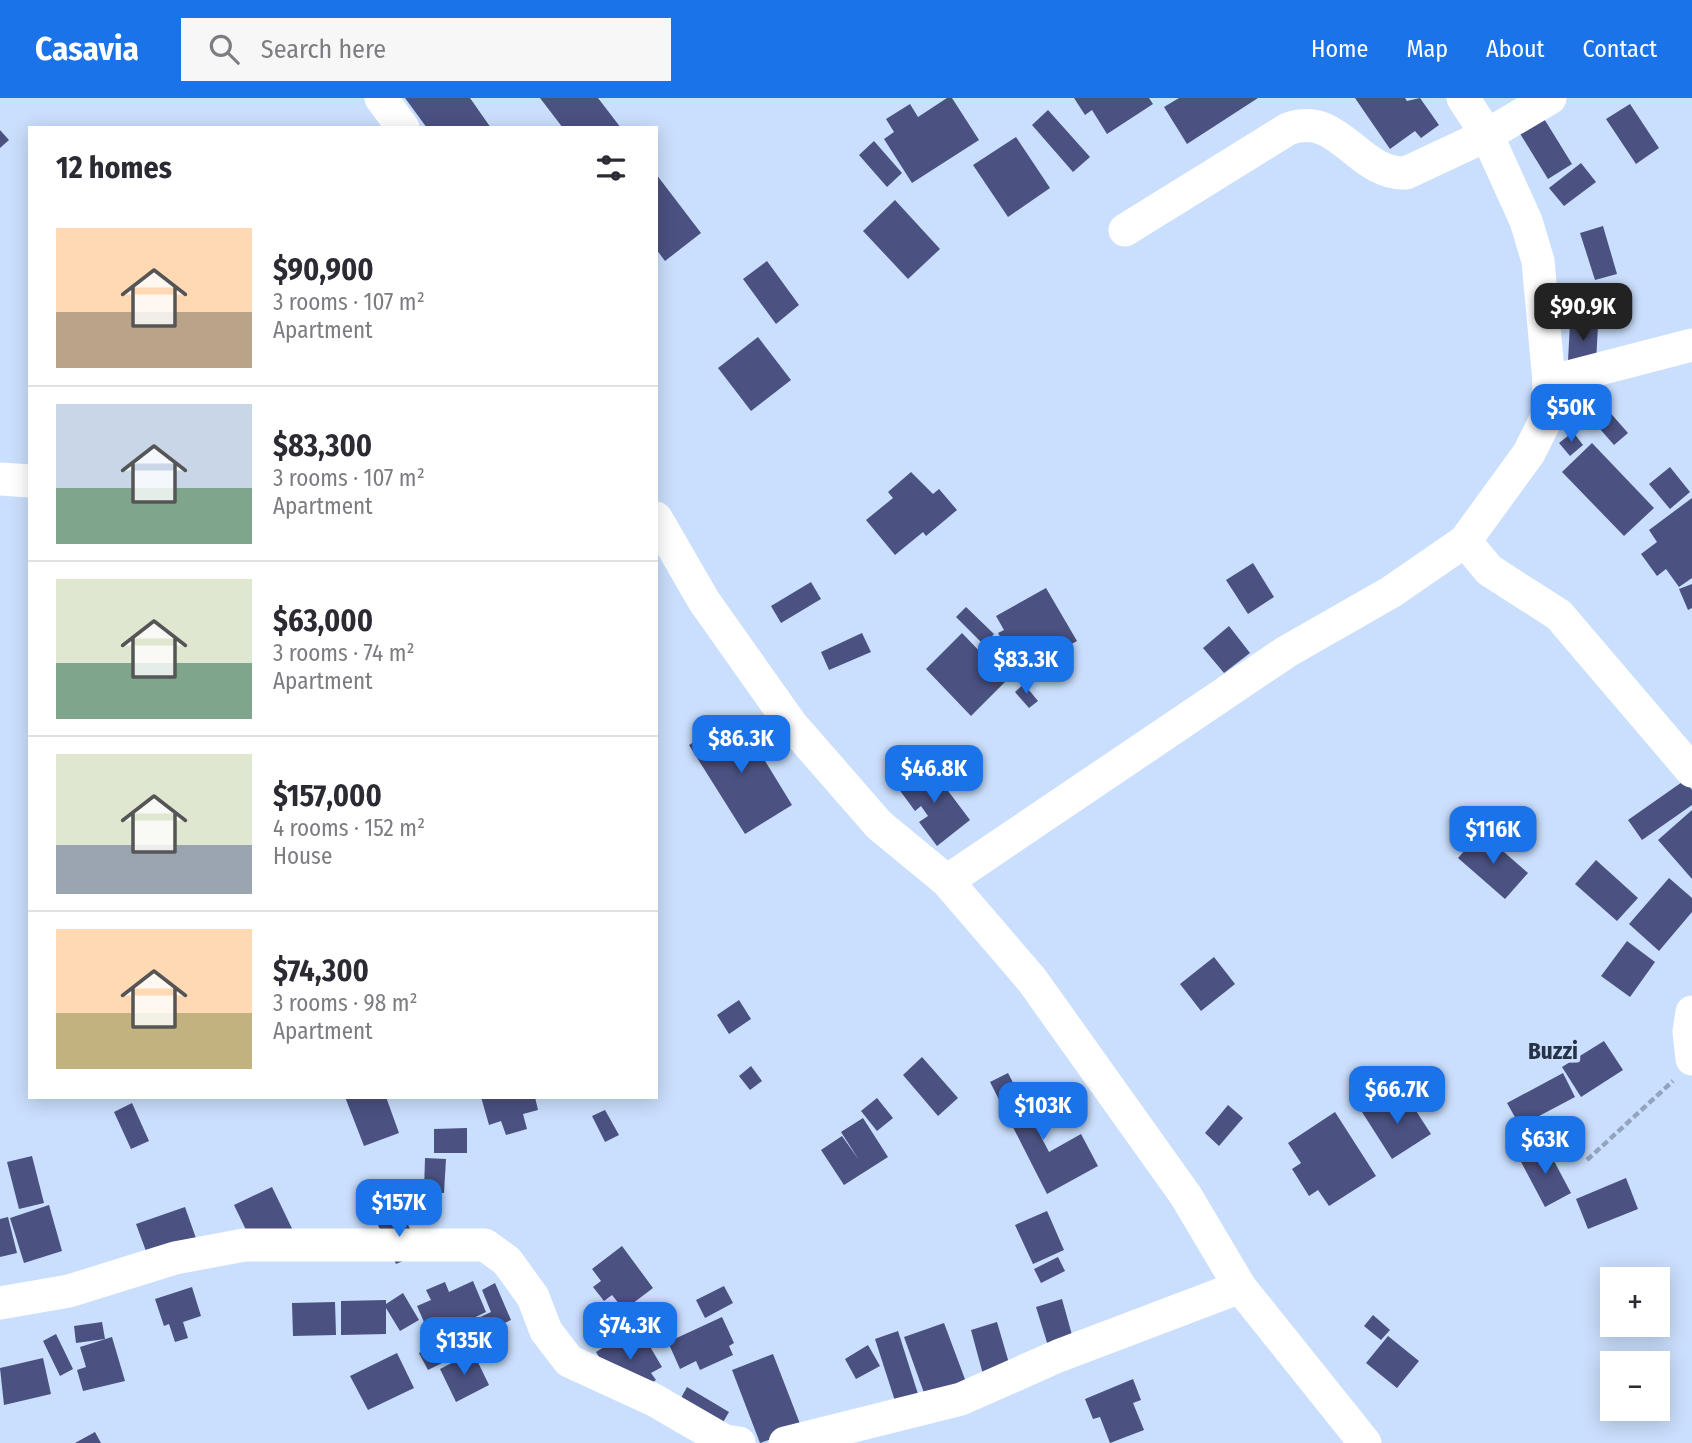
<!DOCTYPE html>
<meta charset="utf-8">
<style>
body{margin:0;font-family:"Fira Sans Condensed",sans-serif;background:#f7f7f7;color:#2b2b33;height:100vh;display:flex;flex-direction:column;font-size:26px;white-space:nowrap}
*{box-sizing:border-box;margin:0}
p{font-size:23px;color:#7c7c81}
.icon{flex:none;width:38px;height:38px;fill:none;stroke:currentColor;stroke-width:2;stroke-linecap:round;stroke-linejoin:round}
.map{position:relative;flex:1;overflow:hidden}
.details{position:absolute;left:28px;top:28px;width:630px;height:973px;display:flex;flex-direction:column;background:#fff;border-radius:0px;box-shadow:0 4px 18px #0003}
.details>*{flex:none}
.buttons{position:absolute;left:1600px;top:1169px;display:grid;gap:14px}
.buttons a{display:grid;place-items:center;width:70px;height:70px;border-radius:0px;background:#fff;box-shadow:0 4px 18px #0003;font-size:35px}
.price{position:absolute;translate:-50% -60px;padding:0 16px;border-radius:14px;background:#1a73e8;color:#fff;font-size:23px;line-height:46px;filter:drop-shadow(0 2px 4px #0008)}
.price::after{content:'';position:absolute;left:50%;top:42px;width:21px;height:16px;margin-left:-10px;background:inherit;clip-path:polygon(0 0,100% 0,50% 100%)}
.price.selected{background:#222;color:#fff}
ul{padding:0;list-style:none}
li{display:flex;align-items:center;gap:21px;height:175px;padding:0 28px}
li+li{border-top:2px solid #e1e1e2}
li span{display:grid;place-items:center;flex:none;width:196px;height:140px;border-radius:0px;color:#555}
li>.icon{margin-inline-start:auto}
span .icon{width:84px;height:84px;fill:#fffc;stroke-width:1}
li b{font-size:30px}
h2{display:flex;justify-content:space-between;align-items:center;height:84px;padding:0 28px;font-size:30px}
header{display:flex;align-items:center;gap:42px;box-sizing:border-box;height:98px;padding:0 35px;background:#1a73e8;color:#fff}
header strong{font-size:33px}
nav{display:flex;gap:38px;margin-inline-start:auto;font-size:24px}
.search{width:490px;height:63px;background:#f7f7f7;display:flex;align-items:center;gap:18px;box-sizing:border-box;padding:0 24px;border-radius:0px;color:#7c7c81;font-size:26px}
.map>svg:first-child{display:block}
</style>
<header>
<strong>Casavia</strong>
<div class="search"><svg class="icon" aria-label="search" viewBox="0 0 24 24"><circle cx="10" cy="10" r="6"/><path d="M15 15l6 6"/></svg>Search here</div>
<nav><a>Home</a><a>Map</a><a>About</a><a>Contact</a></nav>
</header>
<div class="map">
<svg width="1692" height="1345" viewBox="0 0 1692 1345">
<rect width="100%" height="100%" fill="#cadffd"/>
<!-- building -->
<g fill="#4b5181">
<path d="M405,0h65l21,30h-64z"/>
<path d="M540,0h58l23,30h-58z"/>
<path d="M947,0h5l27,42 -67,43 -28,-44 10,-7 -8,-13 24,-15 8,13z"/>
<path d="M1074,0h75l4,6 -46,30 -15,-24 -7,5z"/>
<path d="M1179,0h79l-71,46 -23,-37z"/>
<path d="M1355,0h50l2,3 13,-3 19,27 -18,13 -6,-7 -25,18z"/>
<path d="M1630,6l29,44 -23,16 -30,-45z"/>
<path d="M1048,12l42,47 -17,15 -41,-47z"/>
<path d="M1543,19l29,47 -24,15 -29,-47z"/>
<path d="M0,32l9,10 -9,8z"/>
<path d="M1016,39l34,51 -42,29 -35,-52z"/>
<path d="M874,43l28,32 -15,14 -28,-32z"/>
<path d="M1581,65l15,19 -32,24 -15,-18z"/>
<path d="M656,76l45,59 -36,28 -9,-12z"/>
<path d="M895,102l45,49 -32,30 -45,-48z"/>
<path d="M1603,128l14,48 -22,6 -15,-47z"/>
<path d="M767,163l32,44 -23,19 -33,-45z"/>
<path d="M1570,225l28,2 -2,38 -28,-2z"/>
<path d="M758,239l33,43 -40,31 -33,-43z"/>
<path d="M1599,302l29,33 -14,12 -28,-32z"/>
<path d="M1573,334l10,13 -13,11 -11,-13z"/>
<path d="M1592,345l62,65 -30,28 -62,-64z"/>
<path d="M1670,369l20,25 -20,17 -21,-25z"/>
<path d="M911,374l22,22 6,-5 18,21 -31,26 -3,-4 -28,23 -29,-35 27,-22 -5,-6z"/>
<path d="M1692,400v80l-13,9 -13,-18 -9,7 -16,-22 16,-12 -8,-12z"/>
<path d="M1253,465l21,34 -26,17 -22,-34z"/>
<path d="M811,484l10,17 -40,24 -10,-17z"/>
<path d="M1692,486v24l-4,2 -9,-21z"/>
<path d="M1046,490l31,53 -56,32 -23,-40 6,-3 -8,-14z"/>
<path d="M966,509l28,27 -10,11 -28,-28z"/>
<path d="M1229,528l21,27 -26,20 -21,-25z"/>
<path d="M862,535l9,19 -42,18 -8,-18z"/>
<path d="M962,535l45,47 -36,36 -45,-47z"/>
<path d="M1024,586l14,17 -9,7 -14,-16z"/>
<path d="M737,617l55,90 -47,29 -56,-89z"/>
<path d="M927,665l43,57 -33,26 -18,-24 9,-6 -7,-10 -6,5 -17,-23z"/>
<path d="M1685,682l7,10v15l-50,35 -14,-20z"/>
<path d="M1692,712v69l-34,-39z"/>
<path d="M1481,734l47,41 -23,26 -47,-41z"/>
<path d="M1596,762l42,38 -21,23 -42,-37z"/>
<path d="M1669,780l23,20v14l-33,39 -30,-27z"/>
<path d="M1627,843l28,21 -25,35 -29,-21z"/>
<path d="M1214,859l21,27 -34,27 -21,-27z"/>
<path d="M739,902l12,19 -22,15 -12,-19z"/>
<path d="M1604,943l19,29 -42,27 -19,-30z"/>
<path d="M922,959l36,41 -20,18 -35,-41z"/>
<path d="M751,968l11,15 -12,9 -11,-14z"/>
<path d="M1008,975l41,79 32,-18 17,32 -51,28 -57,-112z"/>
<path d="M1563,975l12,24 -55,29 -13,-23z"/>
<path d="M345,999h41l13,36 -35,13z"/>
<path d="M481,999h54l3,13 -15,4 4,15 -21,6 -5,-14 -12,4z"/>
<path d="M1407,999l24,37 -39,25 -30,-47 21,-13 6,9z"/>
<path d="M877,1000l16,20 -16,13 -16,-20z"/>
<path d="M132,1005l17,38 -18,8 -17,-37z"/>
<path d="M1228,1007l15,13 -24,28 -14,-13z"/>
<path d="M605,1012l14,25 -14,7 -13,-26z"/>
<path d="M1335,1014l41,64 -47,30 -11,-16 -9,6 -17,-27 9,-6 -13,-20z"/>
<path d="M863,1020l25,39 -44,28 -23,-35 21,-14 17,24 -18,-28z"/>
<path d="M467,1030v25h-33v-24z"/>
<path d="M1546,1048l25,47 -26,14 -25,-47z"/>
<path d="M32,1058l12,47 -25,6 -12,-47z"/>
<path d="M425,1060l21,1 -2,34 -20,-1z"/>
<path d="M1626,1080l12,31 -50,20 -12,-30z"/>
<path d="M272,1089l27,56 -38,18 -27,-56z"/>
<path d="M49,1107l13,46 -38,12 -14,-45z"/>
<path d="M185,1109l13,37 -48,18 -14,-38z"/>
<path d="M1047,1113l17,39 -31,14 -18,-39z"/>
<path d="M403,1116l18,39 -25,11 -18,-39z"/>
<path d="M8,1119l9,36 -17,4v-38z"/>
<path d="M622,1148l31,42 -29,22 -12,-15 -8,6 -11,-14 8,-6 -9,-12z"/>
<path d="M1058,1159l7,14 -24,12 -7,-14z"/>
<path d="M473,1183l13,31 -55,26 -14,-32 14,-6 -5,-10 19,-8 4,10z"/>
<path d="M495,1185l16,37 -33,15 -6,-14 19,-9 -9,-22z"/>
<path d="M724,1188l9,17 -28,15 -9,-18z"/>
<path d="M192,1189l9,29 -18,6 5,16 -13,4 -6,-18 -5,2 -9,-27z"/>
<path d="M403,1195l16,27 -19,11 -14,-23v26l-45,1v-34l45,-1v4z"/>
<path d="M1062,1201l12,43 -25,7 -13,-42z"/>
<path d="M335,1204l1,33 -43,1 -1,-33z"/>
<path d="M1373,1217l17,15 -9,10 -17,-14z"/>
<path d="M722,1219l12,26 -5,3 4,9 -33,15 -4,-9 -16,8 -12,-27z"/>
<path d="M102,1224l3,17 -29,4 -2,-17z"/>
<path d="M997,1224l14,48 -27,8 -13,-48z"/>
<path d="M944,1225l25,67 -41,14 -24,-67z"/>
<path d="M638,1228l24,41 -11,6 5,7 -19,12 -16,1 -25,-41z"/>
<path d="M467,1230l9,18 -48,24 -9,-17z"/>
<path d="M898,1233l20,63 -23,7 -20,-62z"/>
<path d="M56,1236l17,35 -13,7 -17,-35z"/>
<path d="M1388,1238l31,25 -22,27 -31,-25z"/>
<path d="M112,1239l13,44 -42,10 -6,-21 9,-3 -6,-20z"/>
<path d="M868,1247l12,21 -24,13 -11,-20z"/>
<path d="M473,1254l16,33 -33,17 -16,-33z"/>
<path d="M397,1255l17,35 -46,22 -18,-34z"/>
<path d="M773,1256l29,75 -42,14 -28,-73z"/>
<path d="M43,1260l8,36 -47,11 -4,-37z"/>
<path d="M1133,1281l8,21 -8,3 11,27 -34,13 -10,-26 -7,2 -8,-20z"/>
<path d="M687,1289l42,25 -11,19 -42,-24z"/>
<path d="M95,1334l6,11h-26z"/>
</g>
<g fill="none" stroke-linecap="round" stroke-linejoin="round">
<!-- path -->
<path stroke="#92a4be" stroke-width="4.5" stroke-dasharray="7 3.5" stroke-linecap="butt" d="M1587,1062l86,-79"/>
<!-- street -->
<g stroke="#fff" stroke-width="33">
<path d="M381,0l22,30"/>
<path d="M1463,0l24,37 39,86 12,40 11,121 -1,33 -19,38 -64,88 24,29 70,45 133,156"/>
<path d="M1125,132l163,-101c52,-19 69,46 118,44l81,-38 63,-37"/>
<path d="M1549,284l143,-37"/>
<path d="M0,381l30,2"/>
<path d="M656,420l48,83 87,123 88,101 68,56 85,99 154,216 54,91 125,156"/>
<path d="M947,783l339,-229 105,-60 74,-51"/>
<path d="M1692,914l-3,20 3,27"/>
<path d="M0,1205l69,-12 106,-33 69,-13h241l22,16 26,36 13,34 23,30 85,39 71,41 14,2"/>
<path d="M785,1345l176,-44 97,-43 182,-69"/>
</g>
</g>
<g text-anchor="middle" stroke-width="7" stroke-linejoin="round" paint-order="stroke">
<!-- quarter labels -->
<g font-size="23" font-weight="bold" fill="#263346" stroke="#cadffd">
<text x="1553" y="961">Buzzi</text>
</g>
</g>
</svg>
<div class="buttons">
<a>+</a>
<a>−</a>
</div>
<b class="price selected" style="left:1583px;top:245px">$90.9K</b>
<b class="price" style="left:1571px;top:346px">$50K</b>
<b class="price" style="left:1026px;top:598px">$83.3K</b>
<b class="price" style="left:741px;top:677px">$86.3K</b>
<b class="price" style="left:934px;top:707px">$46.8K</b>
<b class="price" style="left:1493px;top:768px">$116K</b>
<b class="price" style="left:1397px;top:1028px">$66.7K</b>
<b class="price" style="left:1043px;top:1044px">$103K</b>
<b class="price" style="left:1545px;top:1078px">$63K</b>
<b class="price" style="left:399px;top:1141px">$157K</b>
<b class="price" style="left:630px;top:1264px">$74.3K</b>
<b class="price" style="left:464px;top:1279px">$135K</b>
<section class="details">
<h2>12 homes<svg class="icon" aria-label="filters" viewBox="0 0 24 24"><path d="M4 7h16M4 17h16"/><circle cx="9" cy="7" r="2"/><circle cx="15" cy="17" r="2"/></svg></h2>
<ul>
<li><span style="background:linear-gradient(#ffd9b3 60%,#b9a48a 0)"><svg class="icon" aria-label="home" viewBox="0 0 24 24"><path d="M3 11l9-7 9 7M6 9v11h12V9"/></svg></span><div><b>$90,900</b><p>3 rooms · 107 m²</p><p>Apartment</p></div></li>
<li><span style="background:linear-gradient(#c9d6e8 60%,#7fa58c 0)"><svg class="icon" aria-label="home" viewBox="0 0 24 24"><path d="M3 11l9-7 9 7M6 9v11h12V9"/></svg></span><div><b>$83,300</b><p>3 rooms · 107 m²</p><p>Apartment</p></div></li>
<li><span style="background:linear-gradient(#dfe7d0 60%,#7fa58c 0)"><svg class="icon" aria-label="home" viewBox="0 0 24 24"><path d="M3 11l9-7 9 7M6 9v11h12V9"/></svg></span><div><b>$63,000</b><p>3 rooms · 74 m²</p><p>Apartment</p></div></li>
<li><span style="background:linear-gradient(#dfe7d0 65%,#9aa5b1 0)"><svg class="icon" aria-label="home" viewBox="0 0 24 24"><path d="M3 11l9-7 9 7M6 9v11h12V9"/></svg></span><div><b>$157,000</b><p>4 rooms · 152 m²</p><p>House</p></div></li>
<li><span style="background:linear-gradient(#ffd9b3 60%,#c2b280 0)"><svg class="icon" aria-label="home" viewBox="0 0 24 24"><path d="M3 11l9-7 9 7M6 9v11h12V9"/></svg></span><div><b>$74,300</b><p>3 rooms · 98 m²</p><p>Apartment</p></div></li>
</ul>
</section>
</div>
